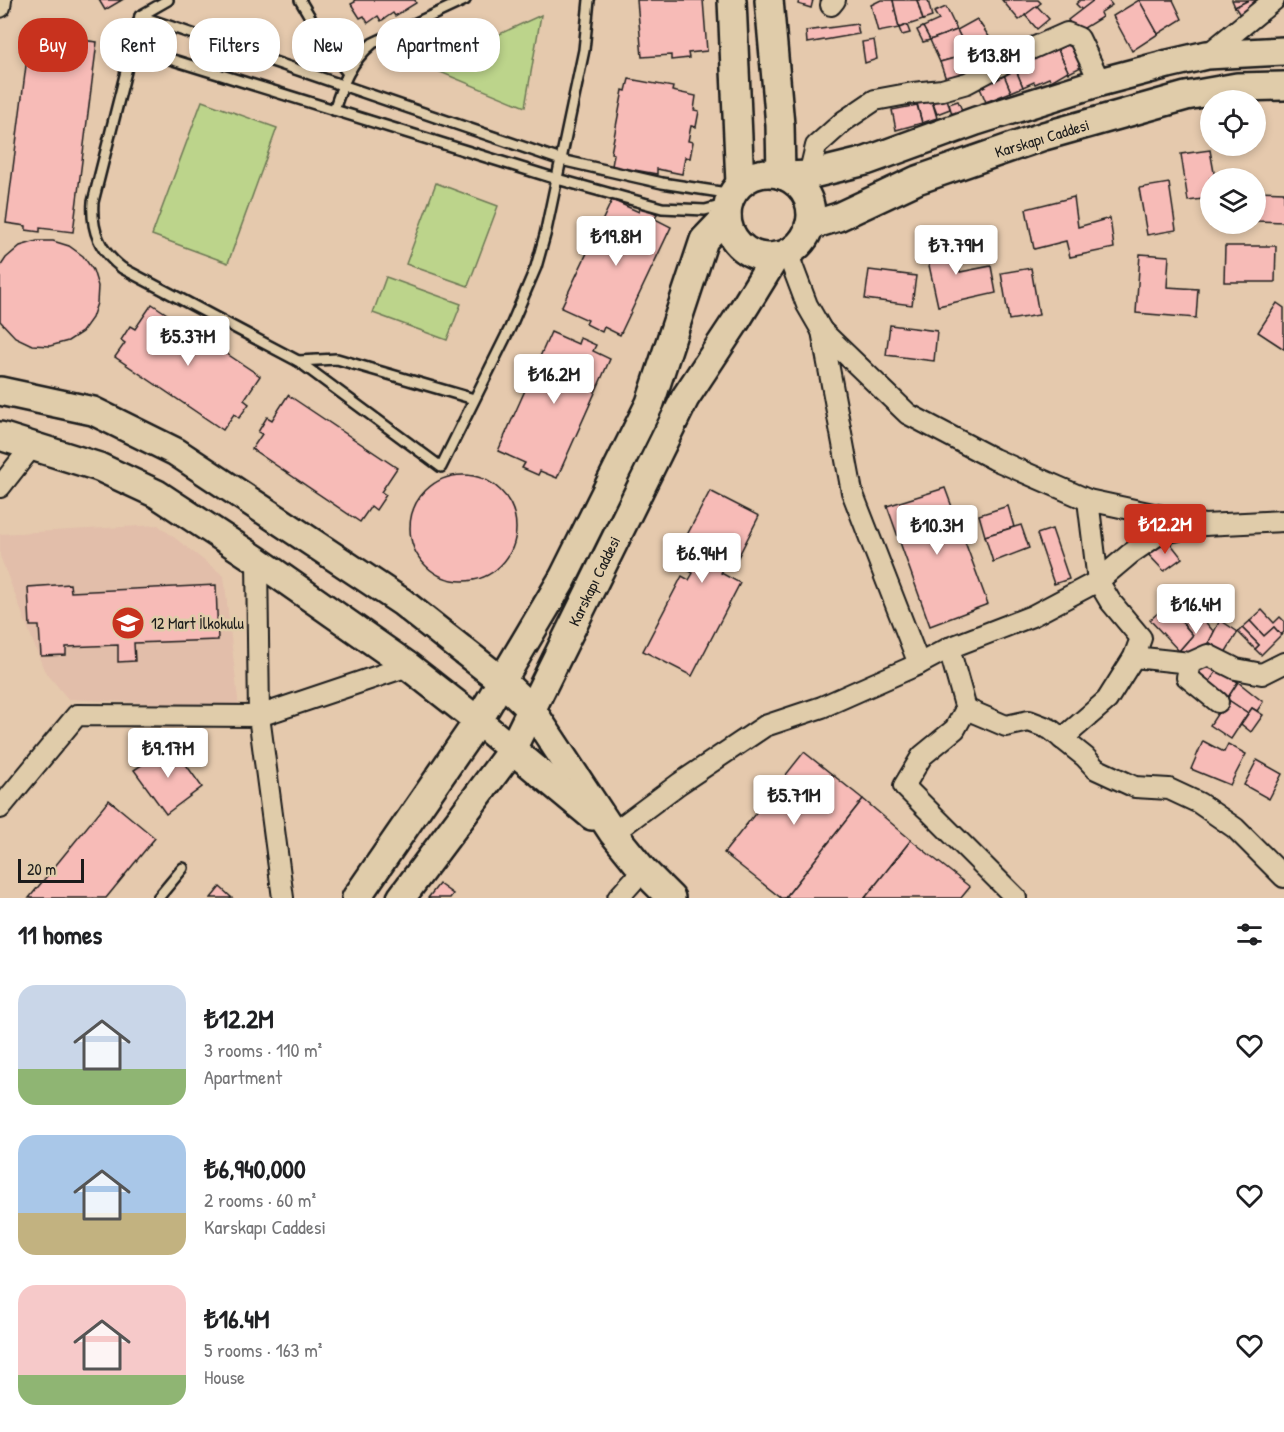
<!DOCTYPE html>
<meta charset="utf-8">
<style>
body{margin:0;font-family:"Patrick Hand",sans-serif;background:#f2f2f2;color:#202124;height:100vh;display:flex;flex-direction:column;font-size:22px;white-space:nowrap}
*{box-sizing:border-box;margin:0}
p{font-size:20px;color:#757577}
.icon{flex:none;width:33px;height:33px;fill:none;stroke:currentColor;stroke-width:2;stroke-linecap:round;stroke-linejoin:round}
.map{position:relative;height:898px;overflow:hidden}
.details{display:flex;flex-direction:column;background:#fff;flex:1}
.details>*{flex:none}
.hud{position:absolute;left:18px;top:18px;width:600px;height:54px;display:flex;gap:12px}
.buttons{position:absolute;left:1200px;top:90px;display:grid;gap:12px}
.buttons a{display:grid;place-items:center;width:66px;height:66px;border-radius:50%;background:#fff;box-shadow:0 3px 9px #0003;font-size:30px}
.scale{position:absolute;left:18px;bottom:15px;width:66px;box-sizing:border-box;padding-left:6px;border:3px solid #1c1c1c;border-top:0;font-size:16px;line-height:21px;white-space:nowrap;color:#1c1c1c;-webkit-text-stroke:4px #e0ccaa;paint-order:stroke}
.price{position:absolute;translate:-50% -51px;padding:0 14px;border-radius:6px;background:#fff;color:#222;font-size:20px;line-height:39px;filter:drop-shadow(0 2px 3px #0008)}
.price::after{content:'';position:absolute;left:50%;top:36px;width:18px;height:14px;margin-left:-9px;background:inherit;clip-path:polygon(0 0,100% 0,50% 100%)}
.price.on{background:#c8321e;color:#fff}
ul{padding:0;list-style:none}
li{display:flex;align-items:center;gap:18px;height:150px;padding:0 18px}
li span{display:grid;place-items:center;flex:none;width:168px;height:120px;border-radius:18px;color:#555}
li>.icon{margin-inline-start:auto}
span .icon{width:72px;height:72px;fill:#fffc;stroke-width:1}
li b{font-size:26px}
h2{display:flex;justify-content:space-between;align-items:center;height:72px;padding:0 18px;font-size:26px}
.tag{padding:0 21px;border-radius:24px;background:#fff;box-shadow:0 3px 9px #0003;font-size:21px;line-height:54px}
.tag.on{background:#c8321e;color:#fff}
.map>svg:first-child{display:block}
</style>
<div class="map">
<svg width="1284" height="898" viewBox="0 0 1284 898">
<rect width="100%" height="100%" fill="#e5c9ad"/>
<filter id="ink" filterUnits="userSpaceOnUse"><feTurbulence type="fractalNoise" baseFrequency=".0167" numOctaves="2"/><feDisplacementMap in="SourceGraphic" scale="12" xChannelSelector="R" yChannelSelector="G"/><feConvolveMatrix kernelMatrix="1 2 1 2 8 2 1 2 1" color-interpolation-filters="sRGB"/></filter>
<g filter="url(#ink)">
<!-- built -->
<path fill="#e2beaa" d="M158,525l66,51 15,132 -171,-9 -24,-29 -44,-114v-22z"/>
<!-- green -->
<g fill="#bcd48b" stroke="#6c7854" stroke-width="1.5">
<path d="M541,15l-16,92 -97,-40z"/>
<path d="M202,101l75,27 -49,135 -76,-28z"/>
<path d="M436,183l62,23 -30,80 -62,-22z"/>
<path d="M386,277l75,27 -14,36 -74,-27z"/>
</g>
<!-- building -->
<g fill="#f7bbb7" stroke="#1c1c1c" stroke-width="1.5">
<path d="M99,0h23l-17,10z"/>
<path d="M354,0h61l1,3 -21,13 -2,-3 -12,8 -3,-5 -10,7 -4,-7 -4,2 -9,-14 4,-2z"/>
<path d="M637,0h66l4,51 -19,2 1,5 -18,2v-5l-29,2z"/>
<path d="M799,0h14l-2,8 -13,-4z"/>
<path d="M881,0h12l6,28 -21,4 -7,-27z"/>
<path d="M893,0h24l6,20 -24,8z"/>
<path d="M917,0h11l4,17 -9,3z"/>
<path d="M1002,0h36l3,3 -22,17z"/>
<path d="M1080,0h12l1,1 -11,9 -6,-6z"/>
<path d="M1094,0h14l4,5 -12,8 2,4 -26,16 -8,-13z"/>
<path d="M1139,0h34l9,19 -24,15z"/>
<path d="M1139,0l19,34 -26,17 -19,-35z"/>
<path d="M1232,0h17l-14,7z"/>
<path d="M1249,0h11l3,4 -23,11 -5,-8z"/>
<path d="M1037,6l12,13 -12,10 -12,-14z"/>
<path d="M946,7l11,23 -27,10 -7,-13 16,-7 -5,-8z"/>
<path d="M977,19l15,22 -23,13 -12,-24z"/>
<path d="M857,24l2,10 -52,9 -1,-12z"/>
<path d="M907,25l3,8 -8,2 -3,-7z"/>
<path d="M923,27l7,13 -7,2 -6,-12z"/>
<path d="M957,30l12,24 -29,8 -10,-22z"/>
<path d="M51,32l14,2 -1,4 33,4 -24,190 -33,-4v4l-14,-2v-4l-20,-3 24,-189 20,2z"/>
<path d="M1070,38l13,28 -14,7 -14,-29z"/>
<path d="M874,40l3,19 -12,4 -3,-21z"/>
<path d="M992,41l12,18 -23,14 -12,-19z"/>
<path d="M1055,44l13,27 -17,10 -2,-3 -14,6 -1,-2 -11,5 -10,-24z"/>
<path d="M969,54l12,19 -33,12 -8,-23z"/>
<path d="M1013,63l10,24 -12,5 -10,-24z"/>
<path d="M1002,70l9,22 -25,10 -9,-21z"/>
<path d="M629,79l44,8 -1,4 24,5 -2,14 5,1 -3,16 -5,-1 -3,15 5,1 -3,16 -5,-1 -3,17 -25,-5v5l-45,-8 2,-12 -3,-1 12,-63 3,1z"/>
<path d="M930,94l7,24 -15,5 -6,-24z"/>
<path d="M946,95l4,14 -13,5 -5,-13z"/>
<path d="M958,101l4,9 -10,4 -3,-10z"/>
<path d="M917,105l5,18 -26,7 -4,-20z"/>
<path d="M1210,150l5,28h-5v20l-22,3 -7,-47z"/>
<path d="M1169,183l7,47 -29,5 -8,-47z"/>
<path d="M1256,191l28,1v30l-28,-1z"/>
<path d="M1074,197l4,30 32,-9 4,30 -44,9 -4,-16 -32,8 -8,-40z"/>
<path d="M612,200l27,12 2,-6 16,8 -2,5 16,8 -51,108 -16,-8 -2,5 -16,-8 2,-4 -27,-12z"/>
<path d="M37,241h16l16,5 14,10 10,14 5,16 -1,17 -5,15 -10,14 -14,9 -18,5 -18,-1 -17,-8 -15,-16v-54l6,-9 14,-12z"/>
<path d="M954,241l6,31 31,-6 5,27 -58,13 -13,-59z"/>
<path d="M1225,246h51l-1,36h-51z"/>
<path d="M1140,254l29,2 -2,31 31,2 -2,29 -60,-5z"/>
<path d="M1031,268l8,47 -30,5 -8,-47z"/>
<path d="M869,270l47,6 -4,29 -47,-6z"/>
<path d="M1277,303l7,5v41l-26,-17z"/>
<path d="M152,304l108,72 -16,24 5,4 -10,14 -5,-4 -11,16 -108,-73 10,-14 -4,-3 9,-14 5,3z"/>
<path d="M890,325l47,6 -3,30 -48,-6z"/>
<path d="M551,332l27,12 2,-6 16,7 -3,6 17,8 -53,119 -17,-7 -2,4 -16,-7 3,-5 -27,-12z"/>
<path d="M288,395l109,73 -16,24 5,3 -10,15 -5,-4 -11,16 -108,-73 10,-15 -4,-2 9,-15 5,3z"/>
<circle cx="463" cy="528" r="53"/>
<path d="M945,488l43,116 -58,22 -43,-120z"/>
<path d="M710,491l49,25 -27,53 -7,-3 -4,7 19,10 -48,93 -49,-25 39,-75 7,4 4,-7 -20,-11z"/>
<path d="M1008,506l6,21 -29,9 -6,-21z"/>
<path d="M1021,525l8,23 -36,14 -8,-26z"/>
<path d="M1052,529l17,50 -15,5 -17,-50z"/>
<path d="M1167,539l15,19 -18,13 -17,-18z"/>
<path d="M70,584l1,8 145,-7 2,55 -84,3 1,18 -17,1v-17l-52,2v8l-25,1 -2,-30h-9l-2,-39z"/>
<path d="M1188,602l8,9 -14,11 -8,-9z"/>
<path d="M1167,605l26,30 -14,16 -29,-31z"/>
<path d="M1262,610l12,13 6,-6 4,4v11l-3,3 -7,-8 -10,9 -14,-15z"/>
<path d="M1196,611l18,21 -5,10 -16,13 -6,2 -8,-6 14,-16 -11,-13z"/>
<path d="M1220,620l18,12 -13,21 -16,-11z"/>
<path d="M1250,621l14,15 10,-9 7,8 -20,20 -6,-6 4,-4 -17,-17z"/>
<path d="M1242,628l17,17 -4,4 -17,-17z"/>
<path d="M1205,660l13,9 -10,15 -13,-8z"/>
<path d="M1218,669l20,13 -11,17 -19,-15z"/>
<path d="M1238,682l25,20 -6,9 -5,-3 -4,5 -21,-14z"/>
<path d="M1227,699l21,14 -17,26 -21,-14z"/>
<path d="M1252,708l11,7 -12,17 -10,-8z"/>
<path d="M1203,741l21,11 4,-8 18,10 -16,31 -39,-16z"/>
<path d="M172,745l30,42 -36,27 -32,-44z"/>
<path d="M804,752l59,47 -78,99h-4l-57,-45z"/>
<path d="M1257,760l25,14 -13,25 -25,-14z"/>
<path d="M863,799l48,41 -46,58h-80z"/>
<path d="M109,800l46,38 -49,60h-77z"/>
<path d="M911,840l59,47 -9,11h-96z"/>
<path d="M439,884l14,10 -3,4h-22z"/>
<path d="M220,887l12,11h-21z"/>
</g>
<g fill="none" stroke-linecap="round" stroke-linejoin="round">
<!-- lane casing -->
<g stroke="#1c1c1c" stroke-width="14">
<g id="lane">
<path d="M168,0l-28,16 -47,186c-2,29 7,49 29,66l176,93 143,106 69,-139 26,-61 9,-32 39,-185 5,-50"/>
<path d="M300,0l30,51 17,21"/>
<path d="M140,16l421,144 101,23 71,11"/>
<path d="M131,47l426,132 105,29 43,2 23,-6"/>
<path d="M334,110c9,-27 16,-48 39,-67l92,-43"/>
<path d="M298,361l39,-2 137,40"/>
<path d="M158,898l25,-30"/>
</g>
</g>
<!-- street casing -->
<g stroke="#1c1c1c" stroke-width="24">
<g id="street">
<path d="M831,5l4,-5"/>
<path d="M0,7l1,-7"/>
<path d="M1207,55l67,-55"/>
<path d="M809,175l7,-29 28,-25 31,-21 38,-7 29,-3 25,-7 66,-35 34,-15 12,5 21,44"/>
<path d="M787,252l20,53 15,26"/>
<path d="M0,487l33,-42"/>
<path d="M257,560l2,156 149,-50"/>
<path d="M949,648l17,61 -11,20 -33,27 -18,30 112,112"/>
<path d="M1134,657l56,6 18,-8 28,14 26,5 22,-11"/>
<path d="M1190,663l-3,14 31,25"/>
<path d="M919,664l-67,-172 -30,-161 86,83 86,45 94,41 116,25"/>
<path d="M966,709l40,17 23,-5 21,8 35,28 11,12 39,18 34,2 30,14 36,25 49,49"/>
<path d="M1062,739l45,-39 27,-43 7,-19 -31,-37 -12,-20 -10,-81"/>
<path d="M0,808l77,-93 182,1 24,182"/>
<path d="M613,833l67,-50 85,-57 57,-19 97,-43 30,-16 83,-32 66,-35 32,-27 29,-20 45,-9 80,-4"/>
<path d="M618,898l25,-28"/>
</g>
</g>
<!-- secondary casing -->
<g stroke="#1c1c1c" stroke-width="32">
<g id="secondary">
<path d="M732,0l8,184"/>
<path d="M769,0l11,125 1,50"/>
<circle cx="769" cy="215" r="42"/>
<path d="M785,176l24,-1 57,-14 110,-40 124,-39 68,-18 39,-9 77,-4"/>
<path d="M809,226l29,-9 79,-37 127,-44 142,-40 51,-9 47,-1"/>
<path d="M0,391l93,20 83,41 226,150 101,80 28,27 82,124 30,37 28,28"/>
<path d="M0,436l99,31 58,27 100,66 151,106 70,55 114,95"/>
<path d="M356,898l122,-177 85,-143 87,-175 54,-163 23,-24"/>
<path d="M401,898l110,-147 174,-353 51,-77 40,-65"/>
</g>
</g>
<!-- lane -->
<use href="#lane" stroke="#e0ccaa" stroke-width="9"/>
<!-- street -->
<use href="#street" stroke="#e0ccaa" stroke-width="20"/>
<!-- secondary -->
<use href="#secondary" stroke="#e0ccaa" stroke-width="27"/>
</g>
</g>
<!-- icons -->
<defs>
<g id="school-disc" transform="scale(1.725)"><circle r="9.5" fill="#c8321e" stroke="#e0ccaa"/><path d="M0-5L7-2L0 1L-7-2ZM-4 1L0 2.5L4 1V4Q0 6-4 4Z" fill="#fff"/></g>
</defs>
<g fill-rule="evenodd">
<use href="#school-disc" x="128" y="623"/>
</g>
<g text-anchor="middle" stroke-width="5" stroke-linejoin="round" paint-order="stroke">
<!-- street labels -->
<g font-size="16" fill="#1c1c1c" stroke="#e0ccaa">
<text transform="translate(1042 138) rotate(-17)" y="6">Karskapı Caddesi</text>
<text transform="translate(594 581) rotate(-64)" y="6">Karskapı Caddesi</text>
</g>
<!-- poi labels -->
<g font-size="16" fill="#1c1c1c" stroke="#e0ccaa" text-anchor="start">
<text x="151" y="629">12 Mart İlkokulu</text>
</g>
</g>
</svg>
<div class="buttons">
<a><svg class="icon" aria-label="locate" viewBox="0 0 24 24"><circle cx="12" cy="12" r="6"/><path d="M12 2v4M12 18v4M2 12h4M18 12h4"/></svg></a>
<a><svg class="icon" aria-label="layers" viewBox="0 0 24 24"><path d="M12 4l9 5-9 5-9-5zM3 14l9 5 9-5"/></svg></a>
</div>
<div class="scale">20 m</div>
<b class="price" style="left:994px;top:86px">₺13.8M</b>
<b class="price" style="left:616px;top:267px">₺19.8M</b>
<b class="price" style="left:956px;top:276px">₺7.79M</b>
<b class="price" style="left:188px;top:367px">₺5.37M</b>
<b class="price" style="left:554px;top:405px">₺16.2M</b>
<b class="price on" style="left:1165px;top:555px">₺12.2M</b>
<b class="price" style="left:937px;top:556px">₺10.3M</b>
<b class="price" style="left:702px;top:584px">₺6.94M</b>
<b class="price" style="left:1196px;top:635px">₺16.4M</b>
<b class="price" style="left:168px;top:779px">₺9.17M</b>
<b class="price" style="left:794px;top:826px">₺5.71M</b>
<div class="hud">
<a class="tag on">Buy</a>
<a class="tag">Rent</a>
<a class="tag">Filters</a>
<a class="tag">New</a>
<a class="tag">Apartment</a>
</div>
</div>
<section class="details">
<h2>11 homes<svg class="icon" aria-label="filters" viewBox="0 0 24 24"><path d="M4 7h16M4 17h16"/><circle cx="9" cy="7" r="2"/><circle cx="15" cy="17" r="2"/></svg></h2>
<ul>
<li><span style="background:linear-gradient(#c9d6e8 70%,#8fb573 0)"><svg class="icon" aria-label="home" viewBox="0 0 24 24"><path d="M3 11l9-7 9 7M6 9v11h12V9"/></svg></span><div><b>₺12.2M</b><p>3 rooms · 110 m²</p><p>Apartment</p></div><svg class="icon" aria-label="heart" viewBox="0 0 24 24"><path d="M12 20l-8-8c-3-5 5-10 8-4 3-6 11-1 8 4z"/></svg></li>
<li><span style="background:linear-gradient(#a9c7e8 65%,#c2b280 0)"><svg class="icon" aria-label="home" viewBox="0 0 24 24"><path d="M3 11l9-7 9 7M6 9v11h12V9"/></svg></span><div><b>₺6,940,000</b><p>2 rooms · 60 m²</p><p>Karskapı Caddesi</p></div><svg class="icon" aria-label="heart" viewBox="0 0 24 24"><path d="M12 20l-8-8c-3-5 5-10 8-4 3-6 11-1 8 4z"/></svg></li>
<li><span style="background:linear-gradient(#f6c9c9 75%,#8fb573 0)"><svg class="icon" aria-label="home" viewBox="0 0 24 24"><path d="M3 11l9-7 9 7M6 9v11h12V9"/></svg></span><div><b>₺16.4M</b><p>5 rooms · 163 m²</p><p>House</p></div><svg class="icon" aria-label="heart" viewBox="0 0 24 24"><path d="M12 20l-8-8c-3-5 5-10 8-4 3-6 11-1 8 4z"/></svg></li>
</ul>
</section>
